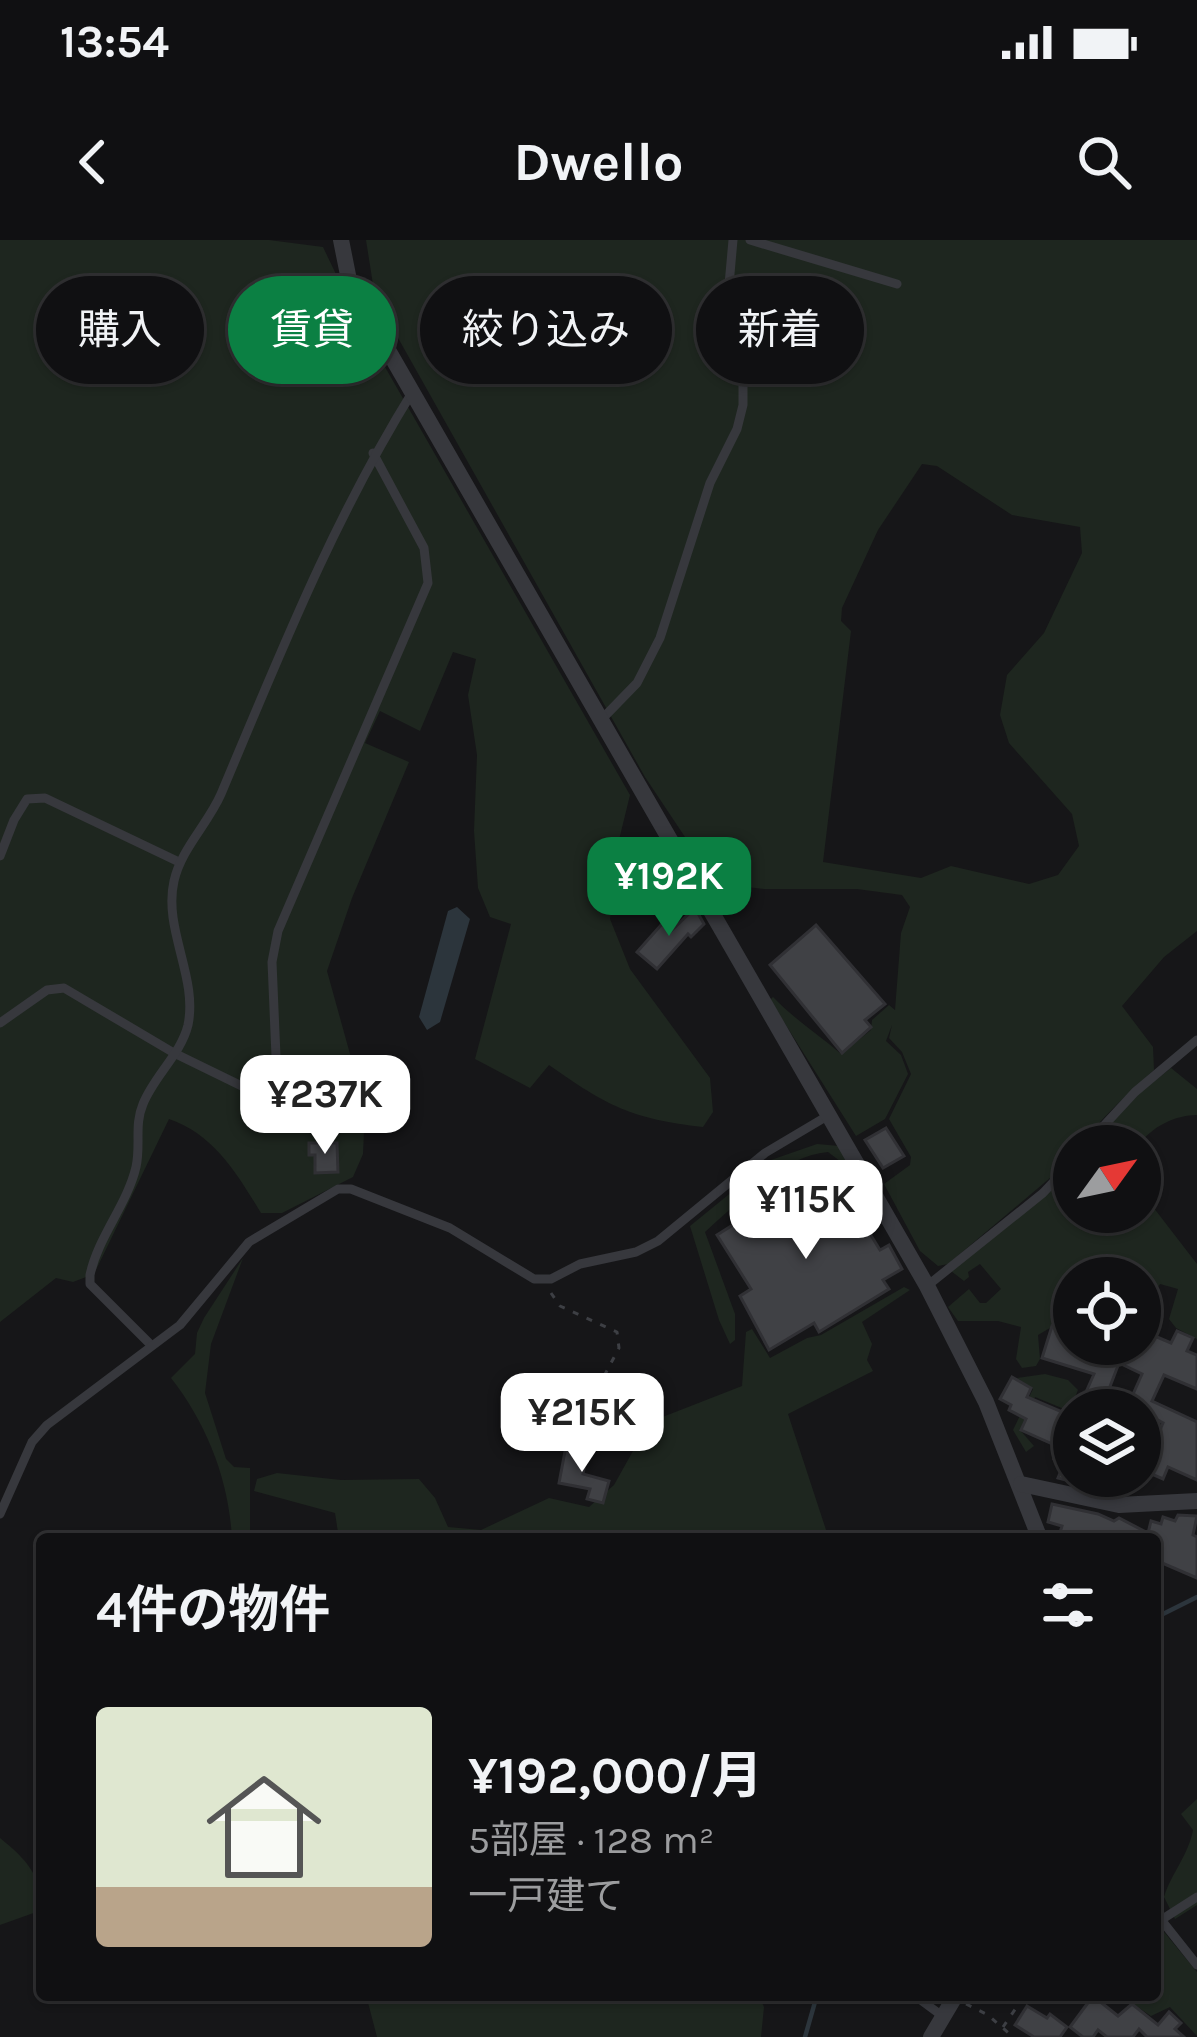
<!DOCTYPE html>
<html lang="ja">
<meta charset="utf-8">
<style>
body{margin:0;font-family:Karla,"Noto Sans JP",sans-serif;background:#19191b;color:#f1f3f6;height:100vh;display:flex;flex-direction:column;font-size:45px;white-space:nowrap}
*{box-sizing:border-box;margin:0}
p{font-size:39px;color:#9c9d9f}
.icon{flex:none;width:66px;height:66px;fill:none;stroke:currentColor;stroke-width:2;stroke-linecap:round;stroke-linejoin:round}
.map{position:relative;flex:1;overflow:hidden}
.side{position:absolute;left:36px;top:1293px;width:1125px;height:468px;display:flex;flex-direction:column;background:#101012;border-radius:12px;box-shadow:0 3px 9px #0004,0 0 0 3px #303032}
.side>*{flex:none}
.guide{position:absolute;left:36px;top:36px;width:1125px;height:108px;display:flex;gap:24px}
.needle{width:78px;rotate:57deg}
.buttons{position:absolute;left:1053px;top:885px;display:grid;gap:24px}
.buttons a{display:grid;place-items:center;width:108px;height:108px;border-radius:50%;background:#101012;box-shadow:0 3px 9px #0004,0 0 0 3px #303032;font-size:60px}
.price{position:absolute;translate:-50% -102px;padding:0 27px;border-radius:24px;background:#fff;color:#222;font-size:39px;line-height:78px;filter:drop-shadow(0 3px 6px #0008)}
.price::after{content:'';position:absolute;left:50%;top:72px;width:36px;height:27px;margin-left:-18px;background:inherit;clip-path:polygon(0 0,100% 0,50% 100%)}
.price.current{background:#0b8043;color:#fff}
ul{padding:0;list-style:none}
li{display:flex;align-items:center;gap:36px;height:300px;padding:0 60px}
li span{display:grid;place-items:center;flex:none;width:336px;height:240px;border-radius:12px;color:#555}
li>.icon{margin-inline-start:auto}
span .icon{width:144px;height:144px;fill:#fffc;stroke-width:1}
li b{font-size:51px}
h2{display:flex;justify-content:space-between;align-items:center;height:144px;padding:0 60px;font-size:51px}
.pill{padding:0 42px;border-radius:54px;background:#101012;box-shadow:0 3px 9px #0004,0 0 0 3px #303032;font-size:42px;line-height:108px}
.pill.current{background:#0b8043;color:#fff}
.status{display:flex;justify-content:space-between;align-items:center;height:84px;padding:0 60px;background:#101012;direction:ltr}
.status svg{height:33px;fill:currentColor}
header{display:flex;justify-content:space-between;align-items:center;height:156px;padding:0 60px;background:#101012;font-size:54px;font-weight:700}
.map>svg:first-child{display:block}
</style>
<div class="status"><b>13:54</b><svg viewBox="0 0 49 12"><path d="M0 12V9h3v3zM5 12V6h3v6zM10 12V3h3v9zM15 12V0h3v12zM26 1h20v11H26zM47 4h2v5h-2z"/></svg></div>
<header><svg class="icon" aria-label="back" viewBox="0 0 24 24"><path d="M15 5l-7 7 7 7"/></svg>Dwello<svg class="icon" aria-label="search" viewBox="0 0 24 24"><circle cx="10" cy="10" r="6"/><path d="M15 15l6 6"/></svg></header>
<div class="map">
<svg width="1197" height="1797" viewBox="0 0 1197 1797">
<rect width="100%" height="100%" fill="#161618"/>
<!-- green -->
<g fill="#1e261f" fill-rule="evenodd">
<path d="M0,0h269l54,7 34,71 273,477 -11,45 -9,79 20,50 80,109 3,34 -10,15c-71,-8 -96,-21 -154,-62l-19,23 -55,-29 36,-135 -21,-7 -12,-29 -4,-57 3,-76 -9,-60 8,-36 -23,-7 -33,79 -40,-20 -15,32 44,19 -57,136 -25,73 38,137 -2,46 -10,23 -71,36h-21c-24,-39 -46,-78 -92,-94l-75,155 -21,8 -17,-4 -56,44z"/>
<path d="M366,0h831v691l-33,26 -42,49 31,41 1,23c-35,31 -66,62 -91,97l-115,97 -10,2 -18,-15 -36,-67 26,-19 1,-8 -22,-38 22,-45 -9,-22 -13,-14 3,-13 -6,16 15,14 7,19 -23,45 -29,17 -86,-136 3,-3c21,22 45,37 68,57l30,-24 1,-10 17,-15 6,5 6,-77 9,-26 -8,-12 -45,-6h-93l-42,-5 -19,-20 -58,-87 -270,-480zM922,224l15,2 75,49 68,12 2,26 -38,80 -37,42 -7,40 9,28 63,71 7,32 -21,29 -29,9 -78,-18 -30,12 -98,-16 28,-231 -10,-10 1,-13 36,-78z"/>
<path d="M1171,828l26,21v26c-22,0 -46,12 -59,31h-49l44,-48z"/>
<path d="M817,904l22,2 14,25 -25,-19c-46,4 -90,51 -123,80l30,82v26l-5,4 -11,-24 -29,-94 81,-66z"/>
<path d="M1074,925v47h66v-22l57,74v75l-21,-11 -7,-9 9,-30 -18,-5 -12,19 3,8 -11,20v-53h-66l-4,14 4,4v35l-19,-6 -17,10 2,24 -4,7 -14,2 -6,-9 5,-32 -23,-6h-40l-10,-14 21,-18 11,14h6l15,-14 -21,-25 -12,8 1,5 -5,4 -13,-10z"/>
<path d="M243,1018l-32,86 -6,49 21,66 8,8 16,1v71h-18c-3,-59 -25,-115 -61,-161l24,-24 2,-21 7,-15z"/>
<path d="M904,1047l6,3 -48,32 10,22 -5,16 6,11 -85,43 41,125h-490l-4,-26 -81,-22 3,-12 20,-6 64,7 78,-1 16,19 13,29 33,3 68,-32 40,9 25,-22 24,-43 22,-24 82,-32 4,-54 6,-3 18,29 37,-20 14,-3z"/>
<path d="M1045,1134l23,6 10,10 -9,21 -34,-14 -15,33 14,16 -8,6 -13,-22 20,-41 -16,-11z"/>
<path d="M1197,1559v106l-22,14 -11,-22c7,-23 25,-43 29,-67l-12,-16z"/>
<path d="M0,1598c26,21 42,38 42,72l-42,15z"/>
<path d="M1155,1681l42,51v64l-27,-29 -19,9 -28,-19 -21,3 -6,-5h59z"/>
<path d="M366,1755h393l5,12 -3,30h-384z"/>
</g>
<!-- water -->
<path fill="#2c353c" d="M457,667l13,12 -30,103 -13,8 -8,-13 29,-106z"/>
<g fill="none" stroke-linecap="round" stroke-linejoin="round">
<!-- stream -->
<g stroke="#2c353c" stroke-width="4.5">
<path d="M1155,1378l42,-21"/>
<path d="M805,1797l12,-42"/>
</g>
</g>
<!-- building -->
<g fill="#404145" stroke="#303034" stroke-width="3">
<path d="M695,668l9,16 -13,13 -3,-3 -31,35 -20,-17 25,-28 8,8z"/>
<path d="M816,685l69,79 -20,16 6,7 -29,26 -72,-88z"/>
<path d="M886,888l18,28 -21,12 -18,-28z"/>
<path d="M309,903h28l1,29 -23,1v-18h-6z"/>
<path d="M810,936l15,24 15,-10 21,18 -5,3 24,39 9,-5 13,24 -19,11 6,9 -70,43 -5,-9 -45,27 -29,-54 11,-7 -34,-54z"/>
<path d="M1052,1086l22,7v11h71l5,-10 21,9 6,-12 16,7 -6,13 10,4v34l-33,-14 -12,26 45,21v58l-29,-13 -5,12 -23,-10v-28l13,6 10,-24 -23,-13h-14l16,-36 -23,-11 -18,47h-23l16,-36 -52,-16z"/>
<path d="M1012,1137l19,11 -4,9 47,20v63l3,-4 10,4 -2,5 -27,-7 6,-15 -10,-4 5,-12 -38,-17 5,-11 -17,-9 2,-5 -11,-6z"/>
<path d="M566,1206l22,4 -5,24 26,7 -6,22 -16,-4 3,-10 -31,-6z"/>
<path d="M1052,1264l46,10 16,7 5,-3 29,15 3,-12 10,3 2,-7 12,4 3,-6 19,1 -4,19 4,2v41l-42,-18v-21h-97l4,-13 -14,-4z"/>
<path d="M1093,1756l25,20 14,-12 26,21 11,-13 12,11 -6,6 9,8h-37l-8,-8 -6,8h-26l-9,-7 -5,7h-10l-13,-10z"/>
<path d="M1027,1766l20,12 3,-4 17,13 -7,10h-26l-19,-12z"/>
</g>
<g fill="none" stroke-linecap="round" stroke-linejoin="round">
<!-- path -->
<g stroke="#3d3f44" stroke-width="3" stroke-dasharray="6 9" stroke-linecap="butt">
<path d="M551,1053l9,13 57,26 2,16 -33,62"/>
<path d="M966,1764l22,11 25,22"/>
<path d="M1003,1787l22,-32"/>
</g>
<!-- service -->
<g stroke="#37383d" stroke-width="9">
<path d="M750,0l147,44"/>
<path d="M602,479l35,-36 23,-45 50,-155 27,-54 6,-24v-31l-15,-78 5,-56"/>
<path d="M0,616l14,-36 13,-21 18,-1 134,64"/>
<path d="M0,783l47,-33 17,-2 110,65 88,43 8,-2 7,-14 -5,-118 6,-31 150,-348 -4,-35 -51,-95"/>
<path d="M1085,906l50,-54 62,-52"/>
<path d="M927,1046l116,-93 31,-33"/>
<path d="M150,1104l-60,-60v-9c8,-38 37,-70 46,-108 5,-22 -2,-42 7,-63 11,-28 38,-50 45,-79 10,-48 -25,-96 -14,-144 7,-32 34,-57 47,-87 59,-140 112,-274 192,-403"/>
<path d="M0,1274l32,-72 15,-17 133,-100 69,-83 89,-53h13l99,39 84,51h17l29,-15 56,-12 22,-11 107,-88 64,-38"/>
<path d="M1155,1672l42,53"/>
<path d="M1161,1680l36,-23"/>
<path d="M914,1755l27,20"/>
</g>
<!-- minor -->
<g stroke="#37383d" stroke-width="16">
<path d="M341,0l8,40 36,65 542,941 59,116 54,137"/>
<path d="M1021,1244l98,21 78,-4"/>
<path d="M931,1797l25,-42"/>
</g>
</g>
</svg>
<div class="buttons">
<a><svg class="needle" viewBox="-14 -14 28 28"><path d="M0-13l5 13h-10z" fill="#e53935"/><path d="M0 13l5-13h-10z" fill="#9c9d9f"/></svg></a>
<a><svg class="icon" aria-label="locate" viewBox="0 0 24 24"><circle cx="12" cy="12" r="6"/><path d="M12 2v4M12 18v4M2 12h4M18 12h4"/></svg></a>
<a><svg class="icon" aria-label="layers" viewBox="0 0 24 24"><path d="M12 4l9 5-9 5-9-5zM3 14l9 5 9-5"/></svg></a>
</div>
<b class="price current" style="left:669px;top:699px">¥192K</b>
<b class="price" style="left:325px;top:917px">¥237K</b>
<b class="price" style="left:806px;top:1022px">¥115K</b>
<b class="price" style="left:582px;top:1235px">¥215K</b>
<div class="guide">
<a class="pill">購入</a>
<a class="pill current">賃貸</a>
<a class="pill">絞り込み</a>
<a class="pill">新着</a>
</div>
<section class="side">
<h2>4件の物件<svg class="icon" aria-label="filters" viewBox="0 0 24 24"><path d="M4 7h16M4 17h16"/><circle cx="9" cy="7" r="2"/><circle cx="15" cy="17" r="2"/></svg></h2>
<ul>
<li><span style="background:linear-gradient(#dfe7d0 75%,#b9a48a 0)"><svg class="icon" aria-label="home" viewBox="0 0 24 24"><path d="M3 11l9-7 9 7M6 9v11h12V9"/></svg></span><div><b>¥192,000/月</b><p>5部屋 · 128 m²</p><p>一戸建て</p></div></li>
</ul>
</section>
</div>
